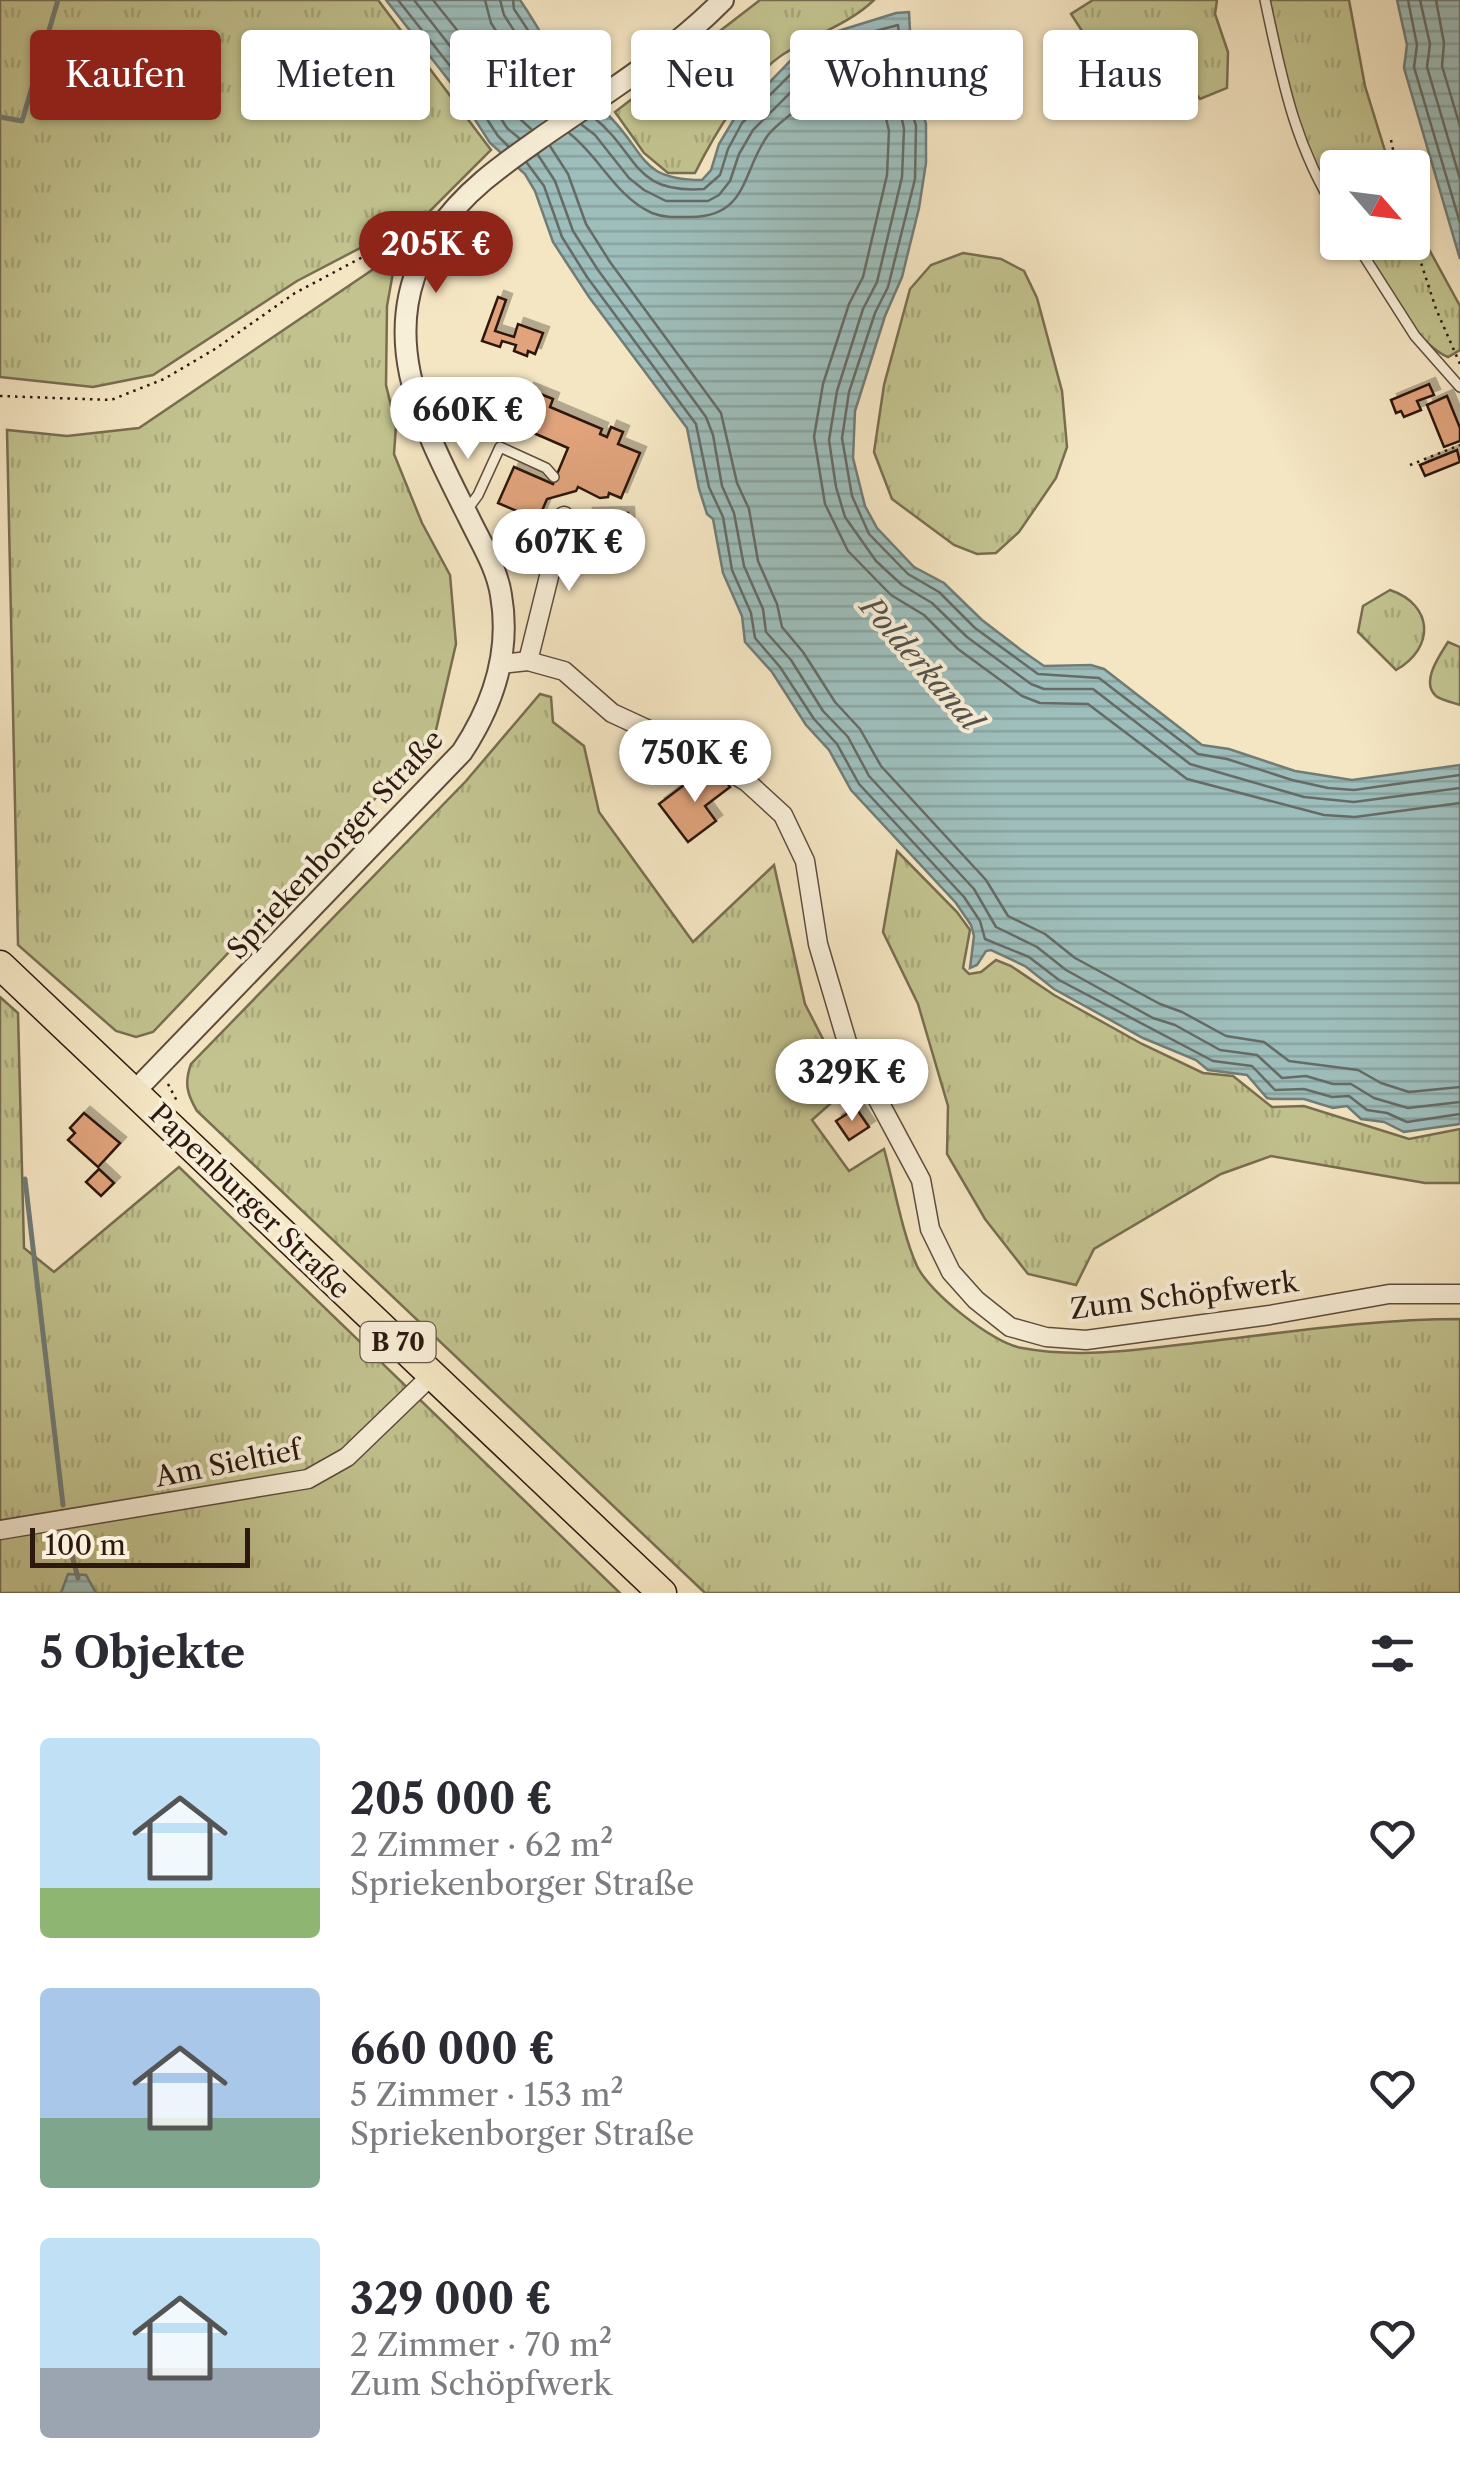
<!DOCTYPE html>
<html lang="de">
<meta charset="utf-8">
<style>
body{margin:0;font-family:"Libre Caslon Text",serif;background:#f2f2f3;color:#2b2b33;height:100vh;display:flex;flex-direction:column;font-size:38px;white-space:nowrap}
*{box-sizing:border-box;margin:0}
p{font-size:32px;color:#7c7c81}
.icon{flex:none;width:55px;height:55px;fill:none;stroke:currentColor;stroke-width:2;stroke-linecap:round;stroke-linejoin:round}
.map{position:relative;height:1593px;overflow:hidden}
.panel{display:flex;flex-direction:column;background:#fff;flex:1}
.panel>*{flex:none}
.top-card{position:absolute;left:30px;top:30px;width:1400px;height:90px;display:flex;gap:20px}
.needle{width:65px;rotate:118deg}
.fabs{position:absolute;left:1320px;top:150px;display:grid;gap:20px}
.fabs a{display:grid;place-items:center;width:110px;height:110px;border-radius:10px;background:#fff;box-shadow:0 2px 8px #0004;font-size:50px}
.scale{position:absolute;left:30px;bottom:25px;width:220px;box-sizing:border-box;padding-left:10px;border:5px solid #2d1810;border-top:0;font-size:28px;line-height:35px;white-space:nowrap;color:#2d1810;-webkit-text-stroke:8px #f8efd8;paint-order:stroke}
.price{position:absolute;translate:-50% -85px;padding:0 22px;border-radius:35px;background:#fff;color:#222;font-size:32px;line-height:65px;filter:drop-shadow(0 2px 5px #0008)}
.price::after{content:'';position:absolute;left:50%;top:60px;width:30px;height:22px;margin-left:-15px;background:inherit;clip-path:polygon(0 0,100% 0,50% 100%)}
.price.on{background:#8f2418;color:#fff}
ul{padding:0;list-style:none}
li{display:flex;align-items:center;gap:30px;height:250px;padding:0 40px}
li span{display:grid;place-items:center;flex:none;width:280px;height:200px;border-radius:10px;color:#555}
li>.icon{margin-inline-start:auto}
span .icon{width:120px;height:120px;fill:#fffc;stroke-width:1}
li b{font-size:42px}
h2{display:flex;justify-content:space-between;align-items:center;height:120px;padding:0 40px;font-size:42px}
.pill{padding:0 35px;border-radius:10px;background:#fff;box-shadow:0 2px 8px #0004;font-size:35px;line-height:90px}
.pill.on{background:#8f2418;color:#fff}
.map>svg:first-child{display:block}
</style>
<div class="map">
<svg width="1460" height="1593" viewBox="0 0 1460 1593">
<defs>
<pattern id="grass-tufts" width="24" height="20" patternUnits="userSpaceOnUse" patternTransform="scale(2.5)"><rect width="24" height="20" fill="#c2c38f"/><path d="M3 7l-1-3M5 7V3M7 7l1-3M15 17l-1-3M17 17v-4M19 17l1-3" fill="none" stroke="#a7a77a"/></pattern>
<pattern id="water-rules" width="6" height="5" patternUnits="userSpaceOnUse" patternTransform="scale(2.5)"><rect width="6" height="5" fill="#9ebebb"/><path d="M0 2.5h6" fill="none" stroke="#88a3a0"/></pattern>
<filter id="shadow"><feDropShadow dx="6" dy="-6" stdDeviation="0" flood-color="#0004"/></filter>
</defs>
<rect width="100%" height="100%" fill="#f5e6c3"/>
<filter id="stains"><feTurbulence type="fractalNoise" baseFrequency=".002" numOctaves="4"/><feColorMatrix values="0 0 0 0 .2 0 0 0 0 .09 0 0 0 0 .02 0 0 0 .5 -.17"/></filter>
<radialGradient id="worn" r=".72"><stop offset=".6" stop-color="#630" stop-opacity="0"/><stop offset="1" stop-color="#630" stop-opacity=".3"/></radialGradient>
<!-- grass -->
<g fill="url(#grass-tufts)" stroke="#786e50" stroke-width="2.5">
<path d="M0,0h378l113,150 -62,62 -132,69 -144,94 -60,12 -93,-10z"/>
<path d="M760,0h114c-26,25 -61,35 -92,55 -35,24 -68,80 -87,118h-27l-24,-20 -29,-41z"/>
<path d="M1093,0h124l-2,14 13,38 -1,36 -27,11 -14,-18 -20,-40 -29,-6 -32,14 -19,-12 -15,-23z"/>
<path d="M1268,0h81l16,86 25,81 -52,1 -1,40 -39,-82z"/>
<path d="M1413,220l47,86v44l-12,7c-35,-15 -68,-82 -89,-114l53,-1z"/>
<path d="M963,253l38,6 23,12 13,27 25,93 5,56 -11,31 -37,54 -23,21 -19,1 -23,-9 -62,-46 -18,-47 10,-67 26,-96 21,-24z"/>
<path d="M384,262l10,5 -7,39 -1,79 10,41 -2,28 28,69 28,52 6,69 -20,86 -45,52 -238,250 -17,5 -20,-6 -98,-86 -11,-515 60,6 72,-8z"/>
<path d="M1390,590c44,15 45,58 6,80l-38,-38 5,-26z"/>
<path d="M1448,642l12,5v58c-6,-2 -19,-5 -24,-9 -16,-14 4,-41 12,-54z"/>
<path d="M540,694l11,3 2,25 31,24 15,66 94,130 81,-77 31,139 43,84 -36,32 37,51 35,-22c10,35 18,84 33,117 12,26 75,77 105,82 58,11 123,1 181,-6 86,-10 171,-23 257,-23v274h-755l-508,-482c-10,-17 -13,-28 -6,-47l275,-283z"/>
<path d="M897,851l60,61 13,18 -7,38 6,6 12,-2 15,-12 15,6 43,29 88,49 61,29 30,3 39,31 32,-1 105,33 51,-10v54h-35l-154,-27 -50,18 -127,75 -18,36 -48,-11 -43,-55 -38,-65 1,-48 -30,-102 -35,-72z"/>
<path d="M0,997l18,16 6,235 30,24 125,-105 441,426h-620z"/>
</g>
<!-- water -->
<g fill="url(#water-rules)" stroke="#717c77" stroke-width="2.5">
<path d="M386,0h134c21,30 37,65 61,93 8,10 21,16 30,25 36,37 29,62 91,62l9,-10 8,-26 15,-25 62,-64 16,-4 8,-11 15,-8 61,-19 13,-1 3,58 8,10 -1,20 7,24v39l-7,45 -17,69 -17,39 -30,95 -2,47 12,48 12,22 37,39 30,16 38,37 39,30 23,16 47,-1 13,4 98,76 27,4 66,22 57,9 108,-15v359l-56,8 -20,-10 -23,-3 -14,-13 -14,2 -29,-9h-32l-5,-1 -20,-23 -39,-5 -12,-10 -53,-22 -89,-49 -29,-23 -34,-16 -5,1 -9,14 -7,3 4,-32 -3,-11 -15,-22 -105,-113 -22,-40 -23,-25 -34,-53 -27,-30 -3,-26 -19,-43 -10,-54 -6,-5 -8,-25 -12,-61 -98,-131 -36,-55 -18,-51 -10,-17 -35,-31 -36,-56z"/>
<path d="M1397,0h63v259l-56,-191 3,-23z"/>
<path d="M68,1574l18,1 10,18h-35z"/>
</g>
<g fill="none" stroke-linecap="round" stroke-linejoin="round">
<!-- shore -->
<g stroke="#666b66" stroke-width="2.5">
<path d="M398,0l64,81 36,55 10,10"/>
<path d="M414,0l58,74 35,54 12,10"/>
<path d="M433,0l52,65 34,53 12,11"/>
<path d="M485,0l6,23 60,93"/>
<path d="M500,0l4,15 59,92"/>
<path d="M513,0l1,9 60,91"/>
<path d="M1408,0l9,45 -3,22 46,156"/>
<path d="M1420,0l10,44 -3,23 33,112"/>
<path d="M1436,0l8,43 -2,23 18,60"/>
<path d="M593,117c46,36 38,77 111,72l16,-14 8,-26 14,-26 58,-58 17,-6 10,-11 11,-7 60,-16 5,47 6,12v18l7,24 -1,53 -27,108 -13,26 -26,79 -7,46 10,58 17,38 39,40 31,18 36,36 63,46 61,4 99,76 29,5 65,21 36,8 26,2 106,-15"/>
<path d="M582,125l13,10 34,43 15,12 22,11h42l11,-6 11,-14 9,-27 14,-24 54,-54 16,-6 20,-17 43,-10 18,86 -2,48 -25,105 -14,27 -26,82 -8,49 7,47 9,30 31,44 26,24 30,18 35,34 64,47 13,5h49l97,75 114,33 50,5 106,-14"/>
<path d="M569,133c31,24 46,63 83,80 12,5 26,4 39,4 57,0 51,-46 77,-82 9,-11 19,-17 29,-26 6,-5 10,-12 15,-17 6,-5 14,-6 21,-10 15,-10 20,-18 40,-19l16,68 -2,44 -24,102 -14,27 -26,80 -9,53 11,67 23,47 43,44 33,20 34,34 64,47 18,7 48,1 99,75 137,36 31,2 105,-14"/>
<path d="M550,146l18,28 18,50 24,38 111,151 16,70 12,26 9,52 19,43 5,23 21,25 32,50 25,27 21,37 105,114 22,36 37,18 30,24 85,46 22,8 44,24 38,6 25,19 69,9 23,13 28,9 51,-5"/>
<path d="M538,155l17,26 18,50 25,39 108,147 7,18 9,51 12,27 10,53 19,43 3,23 25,28 32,51 25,26 21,39 105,113 22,38 41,20 29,23 87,48 22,7 45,25 37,5 25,23 24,-2 27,8h18l23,14 34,10 52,-6"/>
<path d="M527,163l17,23 18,51 25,40 109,147 13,63 14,30 9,53 19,43 4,25 25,29 34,52 23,25 22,40 105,113 16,24 5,18 44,18 30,23 154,81 39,5 23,24 29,-1 28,8 17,-1 18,14 20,3 20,9 53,-8"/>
</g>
<!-- stream -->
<g stroke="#717c77" stroke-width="5">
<path d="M0,117l22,4 36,-121"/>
<path d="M25,1179l38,326"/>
<path d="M66,1532l12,46"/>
</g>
</g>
<!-- building -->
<g fill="#e0a37c" stroke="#2d1810" stroke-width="2.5" filter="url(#shadow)">
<path d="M498,297l8,3 -11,31 19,6 4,-13 25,9 -8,21 -7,-3 -1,5 -13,-5 2,-6 -14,-4 -2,6 -18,-6z"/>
<path d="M1429,384l5,11 -17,6 4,9 -17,7 -3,-6 -5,2 -5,-13z"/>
<path d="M528,389l25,10 -3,8 52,22 -2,5 7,3 4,-10 12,5 -5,12 22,9 -19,45 -12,-5 -1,4 -8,1 -22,-11 -2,4 -29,8 -9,21 -40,-17 16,-36 39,17 15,-36 -55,-24z"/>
<path d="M1447,396l13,32v13l-16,6 -17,-42z"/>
<path d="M1457,450l3,12 -35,14 -5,-11z"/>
<path d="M628,513l1,23 -25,1 1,7 -17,1 -1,-31z"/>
<path d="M715,767l15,20 -25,19 11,15 -28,21 -29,-38 29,-22 5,7 15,-11 -3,-4z"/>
<path d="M856,1108l13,19 -20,13 -13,-19z"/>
<path d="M84,1113l36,30 -22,24 -30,-27 7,-7 -5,-5z"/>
<path d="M99,1169l15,14 -13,13 -15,-14z"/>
</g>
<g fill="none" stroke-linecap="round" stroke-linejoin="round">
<!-- service casing -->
<g stroke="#5f4c3d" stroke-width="12">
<g id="service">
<path d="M1265,0c17,79 29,145 73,214"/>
<path d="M1355,242l60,94 45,51"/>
<path d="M467,510l11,-15 22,-48 46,21 8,9"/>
</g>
</g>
<!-- minor casing -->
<g stroke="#5f4c3d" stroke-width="21">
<g id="minor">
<path d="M528,661l36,-145"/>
<path d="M501,664l27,-3 36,10 48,42 91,42 44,27 36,33 22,46 13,83 29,98 74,138 9,49 21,43 25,28 34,27 36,10 40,3 184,-25 119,-21h71"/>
<path d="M0,1530l308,-51 39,-22 85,-82"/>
</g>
</g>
<!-- tertiary casing -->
<g stroke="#5f4c3d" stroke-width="24">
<path id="tertiary" d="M135,1091l327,-339c31,-47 49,-100 39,-157 -4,-27 -20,-52 -32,-77 -46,-91 -98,-187 -33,-285 27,-41 66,-68 106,-96 62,-43 128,-83 181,-137"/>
</g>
<!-- primary casing -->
<g stroke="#2d1810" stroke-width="31">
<path id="primary" d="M0,965l662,628"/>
</g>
<!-- path -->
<g stroke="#2d1810" stroke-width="2.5" stroke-dasharray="2.5 5" stroke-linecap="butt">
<path d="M1391,140l6,28"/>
<path d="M1412,235l24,74 24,55"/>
<path d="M0,396l111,4 53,-21 51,-30 80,-56 94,-50 26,-6"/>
<path d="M1410,465l50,-20"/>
<path d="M168,1084l10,19"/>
</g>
<!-- service -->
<use href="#service" stroke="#f8efd8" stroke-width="9"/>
<!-- minor -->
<use href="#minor" stroke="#f8efd8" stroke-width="18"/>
<!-- tertiary -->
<use href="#tertiary" stroke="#f8efd8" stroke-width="20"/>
<!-- primary -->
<use href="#primary" stroke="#f5e6c3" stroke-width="28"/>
</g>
<g text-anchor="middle" stroke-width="8" stroke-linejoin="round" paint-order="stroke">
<!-- shield labels -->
<rect fill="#f8efd8" stroke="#6a584c" stroke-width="2.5" x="360.5" y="1322" width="75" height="40" rx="8"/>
<g font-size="25" font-weight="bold" fill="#2d1810">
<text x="398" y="1351">B 70</text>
</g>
<!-- street labels -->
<g font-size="28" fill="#2d1810" stroke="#f8efd8">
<text transform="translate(335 844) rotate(-47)" y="10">Spriekenborger Straße</text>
<text transform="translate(250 1201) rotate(44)" y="10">Papenburger Straße</text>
<text transform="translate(1184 1295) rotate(-7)" y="10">Zum Schöpfwerk</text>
<text transform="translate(228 1463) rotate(-11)" y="10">Am Sieltief</text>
</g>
<!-- water labels -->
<g font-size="30" font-style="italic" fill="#55524c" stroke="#f8efd8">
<text transform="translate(921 664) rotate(49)" y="10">Polderkanal</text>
</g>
</g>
<rect width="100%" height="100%" filter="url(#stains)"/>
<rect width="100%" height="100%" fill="url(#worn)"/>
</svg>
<div class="fabs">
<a><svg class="needle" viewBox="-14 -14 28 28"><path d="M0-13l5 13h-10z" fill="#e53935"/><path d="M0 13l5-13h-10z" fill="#7c7c81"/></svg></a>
</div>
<div class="scale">100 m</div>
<b class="price on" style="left:436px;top:296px">205K €</b>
<b class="price" style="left:468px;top:462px">660K €</b>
<b class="price" style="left:569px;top:594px">607K €</b>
<b class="price" style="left:695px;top:805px">750K €</b>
<b class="price" style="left:852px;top:1124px">329K €</b>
<div class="top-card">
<a class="pill on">Kaufen</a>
<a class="pill">Mieten</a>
<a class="pill">Filter</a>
<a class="pill">Neu</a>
<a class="pill">Wohnung</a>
<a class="pill">Haus</a>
</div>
</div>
<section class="panel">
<h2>5 Objekte<svg class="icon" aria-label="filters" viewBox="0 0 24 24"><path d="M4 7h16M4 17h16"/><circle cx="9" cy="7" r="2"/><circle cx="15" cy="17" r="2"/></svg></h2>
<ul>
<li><span style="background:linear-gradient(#bfe0f5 75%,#8fb573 0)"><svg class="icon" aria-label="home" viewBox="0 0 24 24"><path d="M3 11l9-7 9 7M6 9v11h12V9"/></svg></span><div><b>205 000 €</b><p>2 Zimmer · 62 m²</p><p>Spriekenborger Straße</p></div><svg class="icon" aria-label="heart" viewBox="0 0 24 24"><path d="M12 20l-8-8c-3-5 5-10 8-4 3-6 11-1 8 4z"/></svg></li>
<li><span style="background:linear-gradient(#a9c7e8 65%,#7fa58c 0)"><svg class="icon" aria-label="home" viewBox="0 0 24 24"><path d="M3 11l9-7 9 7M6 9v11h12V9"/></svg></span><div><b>660 000 €</b><p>5 Zimmer · 153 m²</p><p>Spriekenborger Straße</p></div><svg class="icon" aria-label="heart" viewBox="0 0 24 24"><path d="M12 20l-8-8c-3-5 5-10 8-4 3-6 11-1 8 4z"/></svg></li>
<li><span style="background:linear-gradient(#bfe0f5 65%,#9aa5b1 0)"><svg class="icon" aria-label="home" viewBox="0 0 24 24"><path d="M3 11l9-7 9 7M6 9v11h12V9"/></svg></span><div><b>329 000 €</b><p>2 Zimmer · 70 m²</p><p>Zum Schöpfwerk</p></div><svg class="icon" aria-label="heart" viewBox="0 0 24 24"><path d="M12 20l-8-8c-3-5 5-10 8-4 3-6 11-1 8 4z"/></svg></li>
</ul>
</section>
